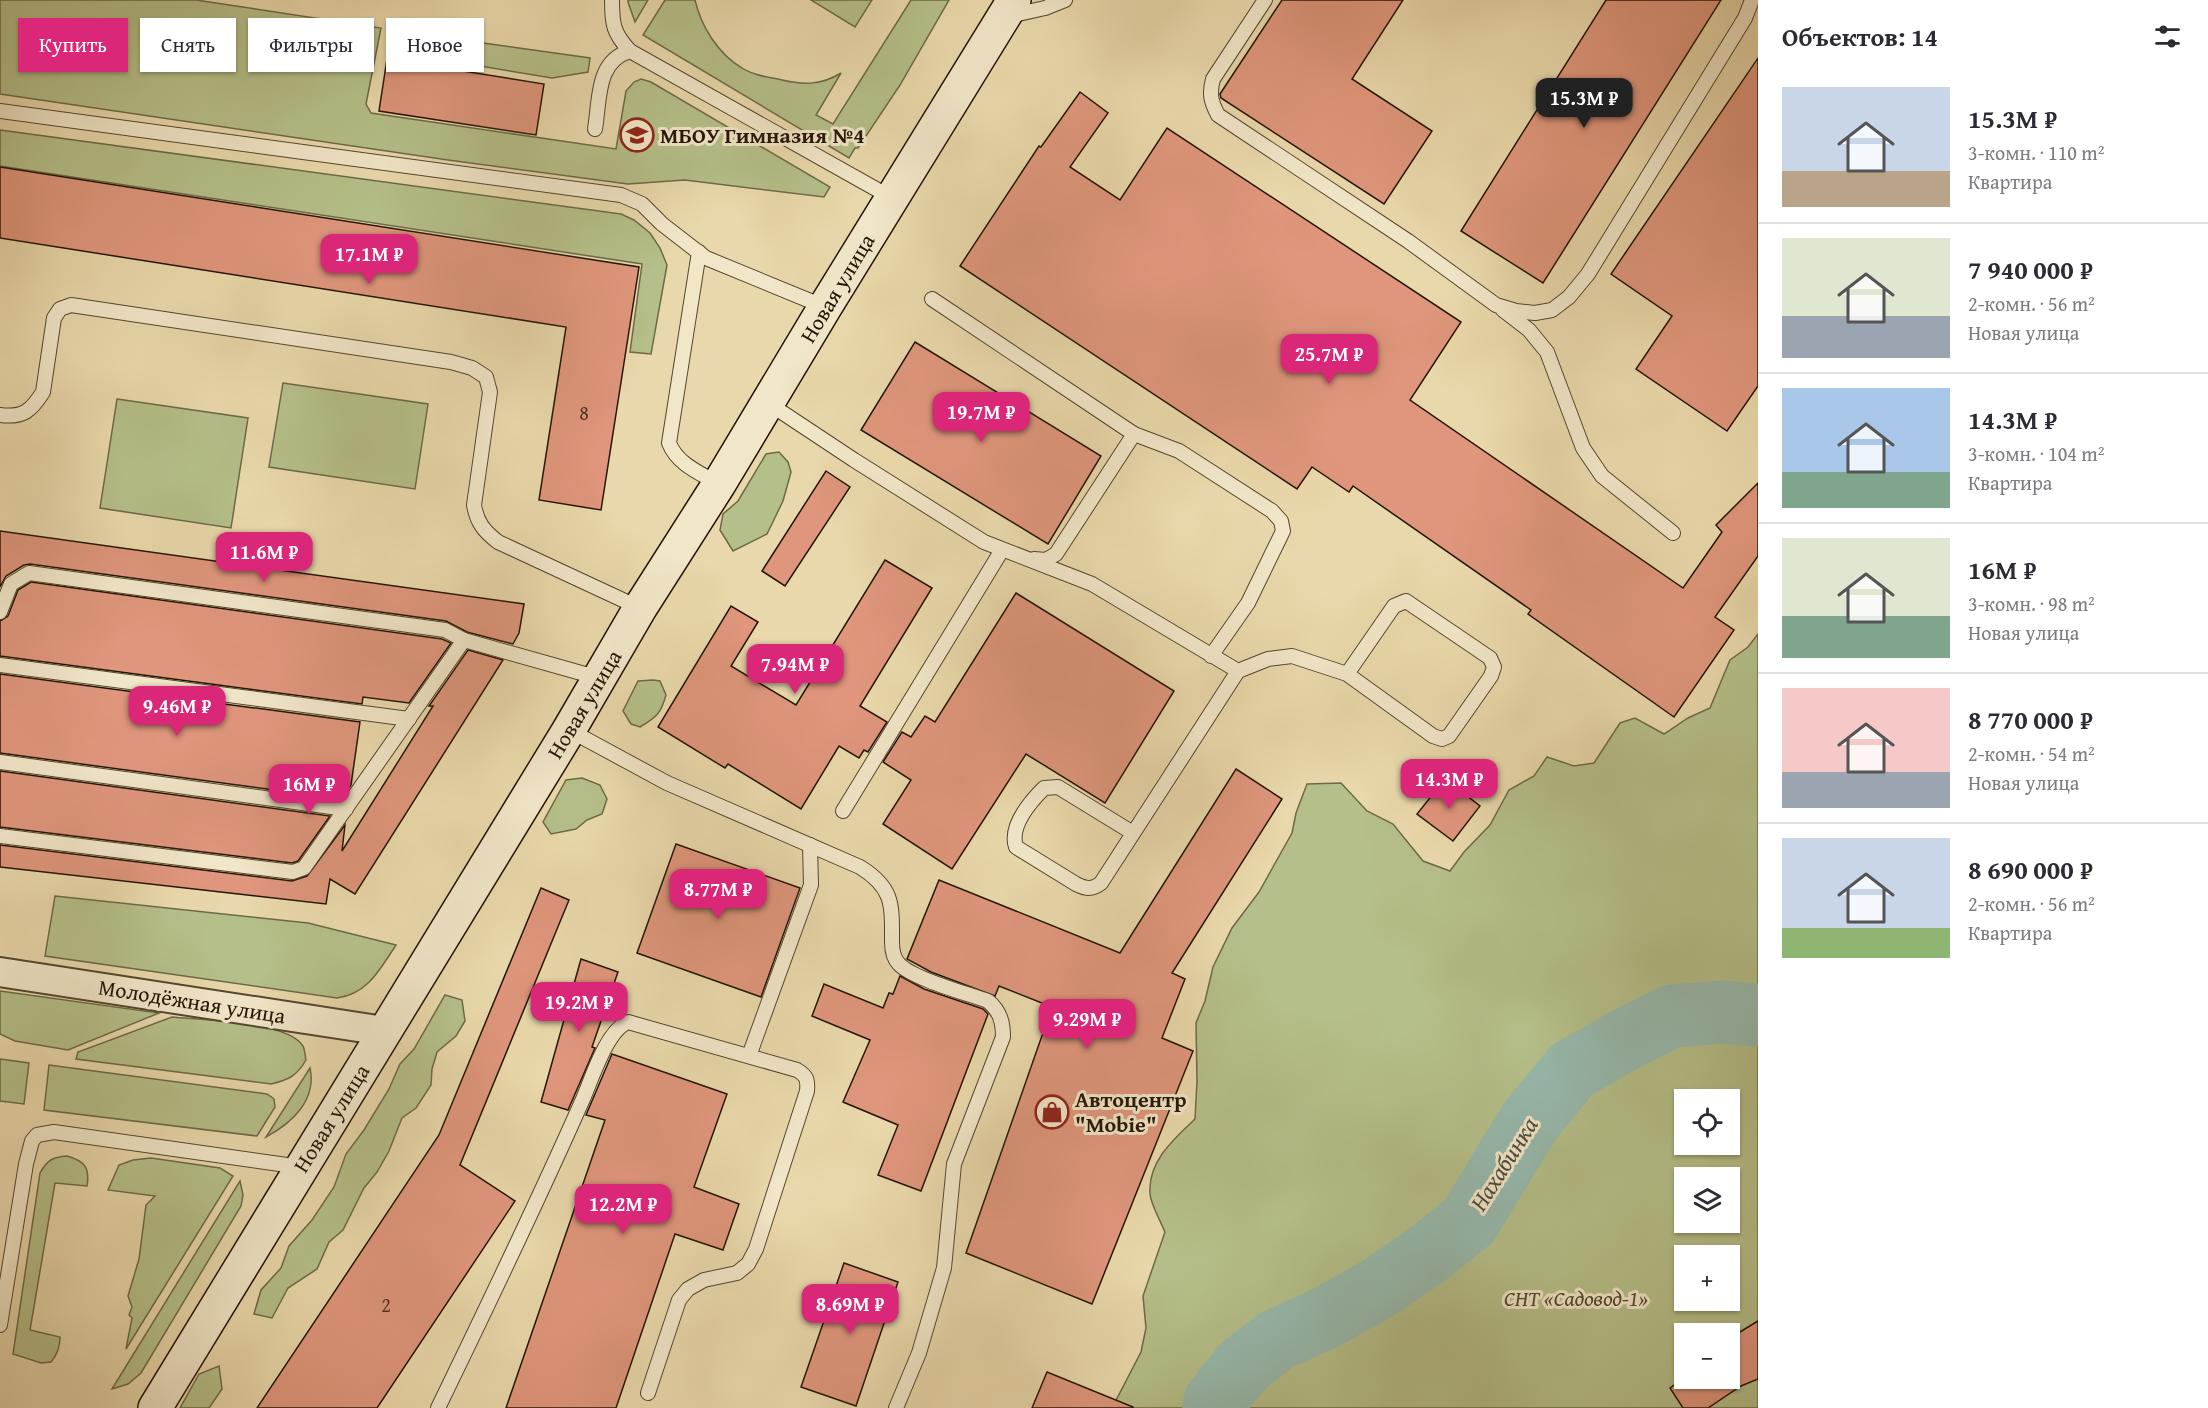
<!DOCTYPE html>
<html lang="ru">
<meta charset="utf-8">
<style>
body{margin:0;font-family:"Gentium Book Plus",serif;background:#f2f2f3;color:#2b2b33;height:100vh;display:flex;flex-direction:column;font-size:22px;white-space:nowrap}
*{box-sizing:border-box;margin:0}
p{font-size:20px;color:#7c7c81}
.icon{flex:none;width:33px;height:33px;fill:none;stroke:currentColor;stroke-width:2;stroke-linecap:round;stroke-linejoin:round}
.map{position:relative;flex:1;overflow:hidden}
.panel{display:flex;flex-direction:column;background:#fff;width:450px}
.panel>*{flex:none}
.banner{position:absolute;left:18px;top:18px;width:570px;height:54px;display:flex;gap:12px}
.fabs{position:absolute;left:1674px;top:1089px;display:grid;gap:12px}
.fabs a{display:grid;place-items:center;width:66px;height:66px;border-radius:0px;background:#fff;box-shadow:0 2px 4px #0004;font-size:30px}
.price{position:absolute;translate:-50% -51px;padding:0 14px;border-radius:12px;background:#db2777;color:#fff;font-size:20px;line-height:39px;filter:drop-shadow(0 2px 3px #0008)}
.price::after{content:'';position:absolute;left:50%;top:36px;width:18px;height:14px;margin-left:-9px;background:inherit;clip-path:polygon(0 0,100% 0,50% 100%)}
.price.on{background:#222;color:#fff}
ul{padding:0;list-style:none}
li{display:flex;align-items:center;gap:18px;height:150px;padding:0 24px}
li+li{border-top:2px solid #e1e1e2}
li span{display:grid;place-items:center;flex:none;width:168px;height:120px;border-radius:0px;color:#555}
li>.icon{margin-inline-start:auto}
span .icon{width:72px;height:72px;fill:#fffc;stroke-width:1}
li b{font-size:26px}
h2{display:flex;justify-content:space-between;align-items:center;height:72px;padding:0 24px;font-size:26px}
.chip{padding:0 21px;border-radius:0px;background:#fff;box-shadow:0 2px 4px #0004;font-size:21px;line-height:54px}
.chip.on{background:#db2777;color:#fff}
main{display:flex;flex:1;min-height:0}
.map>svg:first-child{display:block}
</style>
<main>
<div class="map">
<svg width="1758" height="1408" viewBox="0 0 1758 1408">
<rect width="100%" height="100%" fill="#e9d8ab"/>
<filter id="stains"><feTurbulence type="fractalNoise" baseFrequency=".00333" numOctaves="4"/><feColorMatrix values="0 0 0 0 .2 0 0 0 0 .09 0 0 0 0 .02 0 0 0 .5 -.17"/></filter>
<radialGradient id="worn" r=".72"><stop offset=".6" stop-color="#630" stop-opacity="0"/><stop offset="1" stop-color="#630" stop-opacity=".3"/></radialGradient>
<!-- green -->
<g fill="#b5bf89" stroke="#6c6a48" stroke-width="1.5" fill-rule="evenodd">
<path d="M0,0h196l185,28 -15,76 5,9 245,36 10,-58 8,-9 7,-3 10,3 179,105 -6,10 -139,-17 -57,4 -180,-24 -448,-66z"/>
<path d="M628,0h20l-13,22 -7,-20z"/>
<path d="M665,0h30c6,26 23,54 47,68 12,8 27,9 40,12 21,5 40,5 59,-7l-25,42 17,9 78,-124h38l-49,85 -42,63h-3l-6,10 -206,-123z"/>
<path d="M811,0h61l-17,27z"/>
<path d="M398,31l192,27 -2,14 -36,6 -156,-26z"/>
<path d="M0,130l621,84 13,6 16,13 10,15 7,17 -16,89 -21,-2 12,-88 -642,-98z"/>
<path d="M283,383l145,21 -13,85 -146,-22z"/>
<path d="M117,399l131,19 -17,110 -131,-20z"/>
<path d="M779,452l9,10 3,10 -8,29 -16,33 -34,17 -13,-21 3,-16 15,-13 28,-47z"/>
<path d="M1758,634v774h-646l29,-56 5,-24 -3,-32 22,-64c-4,-10 -15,-29 -15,-39 -2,-32 24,-54 45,-74l2,-38 -1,-58 9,-22 8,-34 19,-39 27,-36 33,-59 4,-20 11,-29 34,-1 26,28 26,13 30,37 27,10 14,-19 26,-27 19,-35 25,-14 13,-19 27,9 20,-3 26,-40 15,-5 29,16 24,-16 22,-10 20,-48 18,-13zM1684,1100h46v44h-46zM1684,1178h46v44h-46zM1684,1256h46v44h-46zM1684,1334h46v44h-46z"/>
<path d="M653,680l7,1 6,14c-5,18 -9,22 -26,32l-9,-3 -8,-13 15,-30z"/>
<path d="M582,778l18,7 7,14 -5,15 -15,6 -11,9 -25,5 -8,-12 23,-42z"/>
<path d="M55,896l253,27 88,22c-16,24 -28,49 -59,53l-292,-42z"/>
<path d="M0,991l159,22 -91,37 -53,-9 -15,-7z"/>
<path d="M445,995l17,5 3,21 -9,15 -19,16 -5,17 -1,16 -15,23 -14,10 -13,33 -12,21 -13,16 -21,42 -14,12 -12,27 -29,19 -16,30 -18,-4 7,-24 20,-22 8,-22 23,-26 22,-33 12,-33 18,-24 25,-41 11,-25 14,-15z"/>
<path d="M172,1017c29,3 116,4 131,29 2,4 2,10 3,14 -9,16 -18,20 -35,24l-195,-25 2,-7z"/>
<path d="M0,1059l29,4 -5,41 -24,-3z"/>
<path d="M49,1065l218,29 7,5 1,8 -18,29 -213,-26z"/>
<path d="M310,1068c7,32 -18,55 -44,69z"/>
<path d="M67,1156c18,5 23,12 20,30l-32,-3 -25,147 30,7c0,10 -2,17 -9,25l-10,1 -28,-9 27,-181c7,-13 13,-16 27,-17z"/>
<path d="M151,1158l69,10 13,8 -107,173 6,-31 -3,-3 3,-8 -4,-11 11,-37 7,-54 9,-9 -47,-6 11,-25 14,-5z"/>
<path d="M240,1181l3,14 -2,11 -100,167 -13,11 -16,5z"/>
<path d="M219,1366l3,23 -13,19h-29l19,-34z"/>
</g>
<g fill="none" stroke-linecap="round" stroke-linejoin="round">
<!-- river -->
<path stroke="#97b9ac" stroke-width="63" d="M1214,1408l1,-7 28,-35 32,-25 50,-23 52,-29 51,-35 41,-33 61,-100 42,-51 54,-31 46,-23 50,-4 36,3"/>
</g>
<!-- building -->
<g fill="#df967c" stroke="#241506" stroke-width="1.5">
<path d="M1282,0h121l-51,79 80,52 -48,73 -163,-106 -1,-4z"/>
<path d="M1606,0h115l-178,283 -82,-52z"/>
<path d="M1758,58v328l-31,45 -91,-62 36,-53 -61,-42z"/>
<path d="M387,59l157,25 -8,51 -157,-24z"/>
<path d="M1080,92l28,21 -38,54 50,33 47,-72 294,194 -51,78 273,188 39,-56 -6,-7 42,-42v73l-43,61 19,13 -60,87 -146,-103 3,-4 -178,-124 -4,6 -37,-25 -15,22 -337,-223 79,-120 2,1z"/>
<path d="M0,167l639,100 -38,243 -62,-10 27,-173 -566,-89z"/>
<path d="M915,342l186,114 -53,88 -187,-114z"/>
<path d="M826,471l24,16 -65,99 -23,-15z"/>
<path d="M0,531l524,73 -5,29 -6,11 -46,-12 -21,-11 -416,-57 -6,1 -18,11 -6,11z"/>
<path d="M885,560l47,28 -72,118 27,16 -19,30 -4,-2 -5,8 -20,-12 -38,63 -73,-45 -3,4 -67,-41 73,-121 27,16 -27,44 65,39z"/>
<path d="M31,582l411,57 9,4 -42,60 -46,-6 -1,7 -362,-48v-35l8,-5 10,-26z"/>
<path d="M1016,593l158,98 -69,112 -79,-49 -74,115 -69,-45 28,-44 -28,-18 19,-30 9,5 14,-21 10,6z"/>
<path d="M468,650l35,10 -148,234 -25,-15 -4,25 -326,-37v-22l292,36 15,-5 38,-51 -3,26 91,-145h-4z"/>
<path d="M0,674l360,48 -9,63 -10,14 -341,-46z"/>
<path d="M1236,769l46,30 -110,174 13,6 -23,59 31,13 -101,253 -126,-51 86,-246 -53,-21 -4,10 -64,-24 -24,-13 32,-79 181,73z"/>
<path d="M0,771l330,45 -32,45 -6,2 -292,-36z"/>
<path d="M1445,779l35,27 -27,35 -36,-27z"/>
<path d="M676,844l124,44 -39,109 -124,-44z"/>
<path d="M541,888l28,12 -109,265 55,36 -138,207h-120l182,-273z"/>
<path d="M581,959l37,13 -26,75 3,1 -27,62 -27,-8z"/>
<path d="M900,976l24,13 59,20 5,5 -67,177 -43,-16 20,-50 -55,-23 27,-62 -58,-24 12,-32 59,24 6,-15 4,1z"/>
<path d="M612,1054l115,40 -33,93 45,17 -16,46 -48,-16 -59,174h-110l99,-288 -19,-5z"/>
<path d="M844,1263l54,19 -42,124 -55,-19z"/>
<path d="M1758,1321v58l-17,7 -33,22h-25l-13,-20 14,-10h46v-40z"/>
<path d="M1047,1372l86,35v1h-101z"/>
</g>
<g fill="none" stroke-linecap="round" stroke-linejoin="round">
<!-- lane casing -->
<g stroke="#55462f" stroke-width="16">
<g id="lane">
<path d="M612,0c0,24 1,33 18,51l262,147"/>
<path d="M1265,0l-52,79c-4,15 -2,23 5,36l190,126 88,64 20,6 19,2 17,-3 17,-13 19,-23 157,-256 7,-18"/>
<path d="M1009,16l36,-8 20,-8"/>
<path d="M0,111l621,84 21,9 20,20 44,34 119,49"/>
<path d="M595,129c5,-30 1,-68 35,-78"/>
<path d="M699,252l-30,191c8,21 31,30 50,41"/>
<path d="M932,299l202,135 -78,120 -10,6 -12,-1"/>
<path d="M1503,310l26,20 18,22 36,96 19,28 71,57"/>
<path d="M768,403l86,57 130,82 108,42 146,87 -137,212c-9,7 -15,6 -25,1l-60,-37c-7,-21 14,-45 28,-59l14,-1 75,46"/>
<path d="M0,415c23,3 31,-4 43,-23l11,-74 6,-9 11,-4 380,57 21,6 14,9 4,15 -16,113c3,18 10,26 24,37l142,66"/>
<path d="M1134,434l45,17 93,60 9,10 2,10 -35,72 -37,53"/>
<path d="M0,612l11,-28 18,-11 416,57 19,10 135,38"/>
<path d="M0,665l409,54"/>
<path d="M1238,671l30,-12 24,-3 55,18 47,-68 12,-5 84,57 4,9 -3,9 -42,60 -7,3 -9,-3 -86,-62"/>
<path d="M569,730l98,53 193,84c34,21 32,38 32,75 0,8 1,16 7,22 14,15 67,29 89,37 12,10 15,21 15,36l-49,127 -10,104 -25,85 -23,55"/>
<path d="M0,762l346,47"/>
<path d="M843,811l159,-261"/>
<path d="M0,836l293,36 11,-4 160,-228"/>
<path d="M749,1056l62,-171 -1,-40"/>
<path d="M0,1325l26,-161 6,-23 5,-6 17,-3 247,35"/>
<path d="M438,1408c50,-103 99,-205 145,-309 9,-21 24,-69 45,-77l169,48c10,6 11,10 10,21l-51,158 -8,15 -11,9 -33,7 -16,9 -9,11 -31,93"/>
</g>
</g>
<!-- street casing -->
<g stroke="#55462f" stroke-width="32">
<path id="street" d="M0,972l384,59"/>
</g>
<!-- secondary casing -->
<g stroke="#241506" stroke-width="36">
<path id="secondary" d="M155,1408l414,-678 71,-122 79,-124 106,-177 189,-307"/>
</g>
<!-- lane -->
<use href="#lane" stroke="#f1e6c8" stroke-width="14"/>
<!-- street -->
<use href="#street" stroke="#f1e6c8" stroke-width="28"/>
<!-- secondary -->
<use href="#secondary" stroke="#f1e6c8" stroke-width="33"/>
</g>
<!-- icons -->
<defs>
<g id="school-ring" transform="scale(1.725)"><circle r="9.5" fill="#f1e6c8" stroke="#8f2418" stroke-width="1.5"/><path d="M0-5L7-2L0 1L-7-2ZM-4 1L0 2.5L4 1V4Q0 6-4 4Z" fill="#8f2418"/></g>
<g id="shop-ring" transform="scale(1.725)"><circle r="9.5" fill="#f1e6c8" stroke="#8f2418" stroke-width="1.5"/><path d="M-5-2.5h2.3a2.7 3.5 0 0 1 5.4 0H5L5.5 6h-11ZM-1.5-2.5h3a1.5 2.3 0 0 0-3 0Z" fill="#8f2418"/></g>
</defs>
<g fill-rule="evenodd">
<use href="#school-ring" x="637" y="135"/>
<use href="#shop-ring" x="1052" y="1112"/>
</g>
<g text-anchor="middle" stroke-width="6" stroke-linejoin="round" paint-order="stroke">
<!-- number labels -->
<g font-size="20" fill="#533524">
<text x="584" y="420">8</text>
<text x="386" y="1312">2</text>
</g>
<!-- poi labels -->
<g font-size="22" font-weight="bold" fill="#241506" stroke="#f1e6c8" text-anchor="start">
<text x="660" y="143">МБОУ Гимназия №4</text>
<text x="1075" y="1107">Автоцентр<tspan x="1075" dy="25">"Mobie"</tspan></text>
</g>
<!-- street labels -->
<g font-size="22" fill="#241506" stroke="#f1e6c8">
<text transform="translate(837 288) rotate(-59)" y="8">Новая улица</text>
<text transform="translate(584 704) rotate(-59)" y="8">Новая улица</text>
<text transform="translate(192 1001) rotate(9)" y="8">Молодёжная улица</text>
<text transform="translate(331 1118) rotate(-58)" y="8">Новая улица</text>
</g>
<!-- park labels -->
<g font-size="22" font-style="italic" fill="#50482d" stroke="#f1e6c8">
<text x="1576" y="1306">СНТ «Садовод-1»</text>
</g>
<!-- water labels -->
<g font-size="24" font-style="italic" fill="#4c4e40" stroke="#f1e6c8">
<text transform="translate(1504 1164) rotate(-58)" y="8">Нахабинка</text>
</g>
</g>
<rect width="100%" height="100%" filter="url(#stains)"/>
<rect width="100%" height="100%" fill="url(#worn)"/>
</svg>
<div class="fabs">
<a><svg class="icon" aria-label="locate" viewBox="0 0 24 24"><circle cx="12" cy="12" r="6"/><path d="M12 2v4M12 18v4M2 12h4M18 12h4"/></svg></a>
<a><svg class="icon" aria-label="layers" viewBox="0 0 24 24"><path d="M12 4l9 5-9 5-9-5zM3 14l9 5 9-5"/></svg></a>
<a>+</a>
<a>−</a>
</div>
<b class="price on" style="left:1584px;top:129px">15.3M ₽</b>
<b class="price" style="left:369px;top:285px">17.1M ₽</b>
<b class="price" style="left:1329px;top:385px">25.7M ₽</b>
<b class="price" style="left:981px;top:443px">19.7M ₽</b>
<b class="price" style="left:264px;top:583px">11.6M ₽</b>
<b class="price" style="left:795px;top:695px">7.94M ₽</b>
<b class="price" style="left:177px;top:737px">9.46M ₽</b>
<b class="price" style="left:1449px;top:810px">14.3M ₽</b>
<b class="price" style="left:309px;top:815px">16M ₽</b>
<b class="price" style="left:718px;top:920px">8.77M ₽</b>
<b class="price" style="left:579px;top:1033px">19.2M ₽</b>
<b class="price" style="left:1087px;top:1050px">9.29M ₽</b>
<b class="price" style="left:623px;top:1235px">12.2M ₽</b>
<b class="price" style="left:850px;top:1335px">8.69M ₽</b>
<div class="banner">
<a class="chip on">Купить</a>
<a class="chip">Снять</a>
<a class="chip">Фильтры</a>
<a class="chip">Новое</a>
</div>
</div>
<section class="panel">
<h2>Объектов: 14<svg class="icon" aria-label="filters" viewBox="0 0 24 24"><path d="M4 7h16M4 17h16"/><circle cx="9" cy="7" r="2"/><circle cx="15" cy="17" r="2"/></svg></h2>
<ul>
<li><span style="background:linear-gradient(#c9d6e8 70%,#b9a48a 0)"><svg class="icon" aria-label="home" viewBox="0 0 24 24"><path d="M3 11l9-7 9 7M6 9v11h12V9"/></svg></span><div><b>15.3M ₽</b><p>3-комн. · 110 m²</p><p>Квартира</p></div></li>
<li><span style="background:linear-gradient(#dfe7d0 65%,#9aa5b1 0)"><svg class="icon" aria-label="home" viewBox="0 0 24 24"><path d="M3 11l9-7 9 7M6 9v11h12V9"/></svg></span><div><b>7 940 000 ₽</b><p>2-комн. · 56 m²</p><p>Новая улица</p></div></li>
<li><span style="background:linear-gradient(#a9c7e8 70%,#7fa58c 0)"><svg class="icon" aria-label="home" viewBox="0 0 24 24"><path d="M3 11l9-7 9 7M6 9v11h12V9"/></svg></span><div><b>14.3M ₽</b><p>3-комн. · 104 m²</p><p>Квартира</p></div></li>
<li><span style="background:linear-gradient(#dfe7d0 65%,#7fa58c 0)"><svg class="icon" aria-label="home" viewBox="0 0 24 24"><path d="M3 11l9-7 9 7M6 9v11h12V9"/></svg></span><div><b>16M ₽</b><p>3-комн. · 98 m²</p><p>Новая улица</p></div></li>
<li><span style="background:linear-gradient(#f6c9c9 70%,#9aa5b1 0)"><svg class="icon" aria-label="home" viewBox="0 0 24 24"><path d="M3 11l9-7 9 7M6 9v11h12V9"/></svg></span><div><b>8 770 000 ₽</b><p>2-комн. · 54 m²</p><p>Новая улица</p></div></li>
<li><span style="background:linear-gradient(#c9d6e8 75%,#8fb573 0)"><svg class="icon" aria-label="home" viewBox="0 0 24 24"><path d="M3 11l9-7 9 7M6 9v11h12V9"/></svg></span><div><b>8 690 000 ₽</b><p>2-комн. · 56 m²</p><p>Квартира</p></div></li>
</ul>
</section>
</main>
